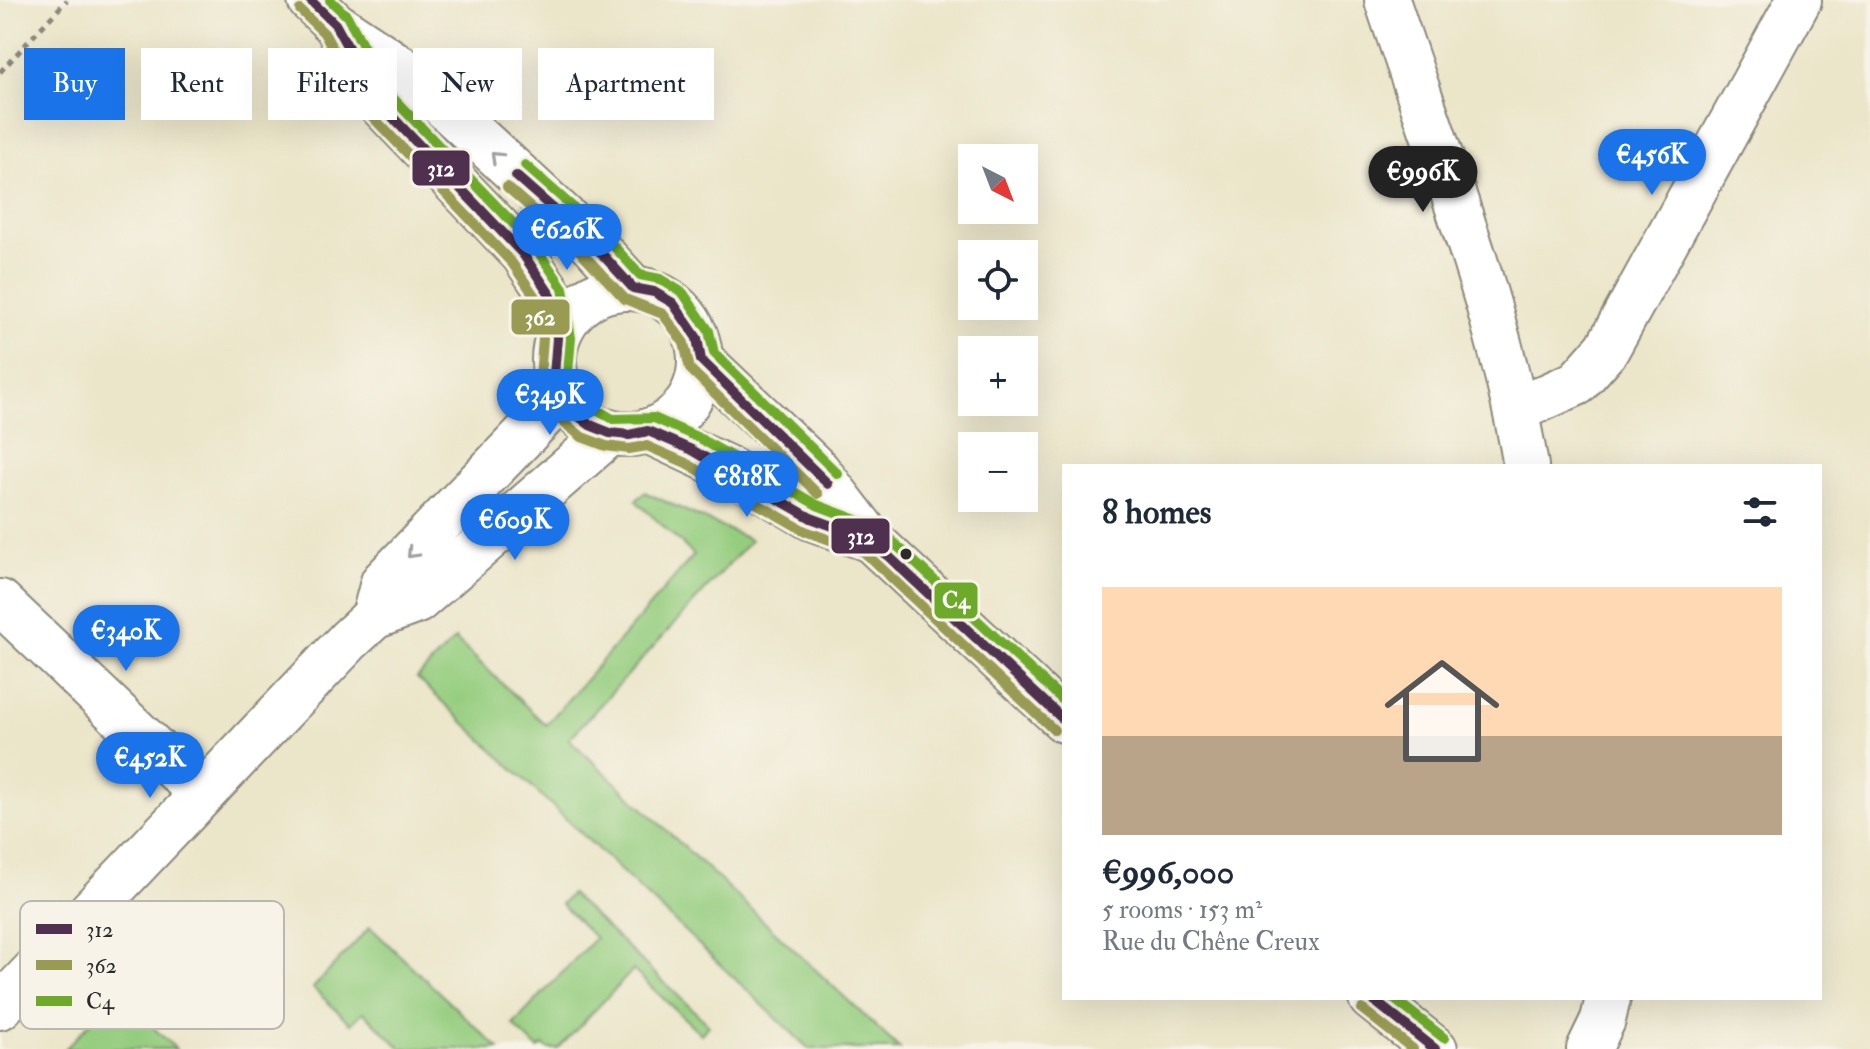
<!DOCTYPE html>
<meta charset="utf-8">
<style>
body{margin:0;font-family:"IM FELL Double Pica",serif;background:#f2f2f3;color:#1f2937;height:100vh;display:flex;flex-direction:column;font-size:30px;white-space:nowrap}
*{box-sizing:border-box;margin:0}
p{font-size:26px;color:#747a83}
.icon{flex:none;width:44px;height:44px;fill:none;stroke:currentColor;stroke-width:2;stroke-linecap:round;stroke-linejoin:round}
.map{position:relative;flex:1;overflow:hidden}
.side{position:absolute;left:1062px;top:464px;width:760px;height:536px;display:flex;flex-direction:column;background:#fff;border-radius:0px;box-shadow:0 8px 32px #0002}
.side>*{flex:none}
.banner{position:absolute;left:24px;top:48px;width:760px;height:72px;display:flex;gap:16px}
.needle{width:52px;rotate:138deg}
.tools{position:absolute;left:958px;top:144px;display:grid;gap:16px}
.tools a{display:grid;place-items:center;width:80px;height:80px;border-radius:0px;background:#fff;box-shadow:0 8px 32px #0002;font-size:40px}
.price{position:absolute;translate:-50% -68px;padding:0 18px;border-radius:28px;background:#1a73e8;color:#fff;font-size:26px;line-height:52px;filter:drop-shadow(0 2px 4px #0008)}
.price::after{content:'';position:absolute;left:50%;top:48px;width:24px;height:18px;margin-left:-12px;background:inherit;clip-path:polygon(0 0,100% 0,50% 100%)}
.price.active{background:#222;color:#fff}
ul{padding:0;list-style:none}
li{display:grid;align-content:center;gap:16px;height:424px;padding:0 40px}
li span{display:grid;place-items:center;height:248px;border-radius:0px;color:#555}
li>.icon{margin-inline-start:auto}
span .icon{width:144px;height:144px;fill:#fffc;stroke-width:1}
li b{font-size:34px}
h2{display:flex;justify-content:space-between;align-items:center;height:96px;padding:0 40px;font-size:34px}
.pill{padding:0 28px;border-radius:0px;background:#fff;box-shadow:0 8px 32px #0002;font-size:28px;line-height:72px}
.pill.active{background:#1a73e8;color:#fff}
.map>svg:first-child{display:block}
</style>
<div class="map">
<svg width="1870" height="1049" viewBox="0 0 1870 1049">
<rect width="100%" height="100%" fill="#f7f3e8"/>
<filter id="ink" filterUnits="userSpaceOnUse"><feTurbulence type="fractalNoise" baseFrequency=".0125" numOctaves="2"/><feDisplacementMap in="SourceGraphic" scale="16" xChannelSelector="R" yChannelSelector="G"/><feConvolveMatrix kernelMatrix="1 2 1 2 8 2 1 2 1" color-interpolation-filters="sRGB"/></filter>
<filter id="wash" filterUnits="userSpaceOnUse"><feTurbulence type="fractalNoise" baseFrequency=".006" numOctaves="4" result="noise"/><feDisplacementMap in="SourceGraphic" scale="32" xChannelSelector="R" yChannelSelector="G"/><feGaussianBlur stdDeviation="1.8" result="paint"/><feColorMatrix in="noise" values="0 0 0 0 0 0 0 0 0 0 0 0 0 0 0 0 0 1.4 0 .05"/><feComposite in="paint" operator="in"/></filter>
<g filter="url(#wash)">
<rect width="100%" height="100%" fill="#ebe5c9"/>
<!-- green -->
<g fill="#95cd7f" stroke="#607c55" stroke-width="2">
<path d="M644,492l107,48 -182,199 331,310h-91l-392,-371 38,-39 91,86 148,-170 -58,-54z"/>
<path d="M571,894l138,131 -8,9 -68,-64 -75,79h-10l-5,-4 -5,4 -25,-24 82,-87 -34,-34z"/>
<path d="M370,927l129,122h-97l-39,-37 -12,12 -38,-36z"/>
<path d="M118,994l58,55h-111z"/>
</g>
</g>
<g filter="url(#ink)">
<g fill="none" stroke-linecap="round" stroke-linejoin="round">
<!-- minor casing -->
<g stroke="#8b887a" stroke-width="48">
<g id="minor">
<path d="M1516,410l61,-27 30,-34 192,-349"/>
<path d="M0,602l202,192"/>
</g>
</g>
<!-- tertiary casing -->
<g stroke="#8b887a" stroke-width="48">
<g id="tertiary">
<path d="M1387,0c51,154 112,306 139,466"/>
<path d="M374,617l9,-35 160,-166 17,-23"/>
<path d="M0,1007l349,-367 25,-23 43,-16 193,-168"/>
<path d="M1589,1049l14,-29 5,-22"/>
</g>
</g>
<!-- secondary casing -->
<g stroke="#8b887a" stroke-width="48">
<g id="secondary">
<path d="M310,0l25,24 72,48 184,170 42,46"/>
<path d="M339,30l39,72 145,152 28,42 6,42"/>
<circle cx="627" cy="361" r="73"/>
<path d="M701,360l117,111 53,69 193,180"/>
<path d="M648,431l79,37 84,50 60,22"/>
<path d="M1371,998l64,51"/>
</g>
</g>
<!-- path -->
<path stroke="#8b887a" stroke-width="5" stroke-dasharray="6 6" stroke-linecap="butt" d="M0,72l67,-72"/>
<!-- minor -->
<use href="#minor" stroke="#fff" stroke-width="44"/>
<!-- tertiary -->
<use href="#tertiary" stroke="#fff" stroke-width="44"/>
<!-- secondary -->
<use href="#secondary" stroke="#fff" stroke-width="44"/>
<!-- bus-1 casing -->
<g stroke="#f7f3e8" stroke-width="16">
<g id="bus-1">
<path d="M310,0l25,24 43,78 145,152 28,42 6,42 -3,37 18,36 18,14 20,8 19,2 19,-4 44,19 119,68 60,22 193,180"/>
<path d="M516,176l75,66 42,46 21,4 19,11 24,35 4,22 127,124"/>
<path d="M1371,998l64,51"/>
</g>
</g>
<!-- bus-2 casing -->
<g stroke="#f7f3e8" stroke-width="16">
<g id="bus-2">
<path d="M300,10l24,23 43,78 145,152 26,38 5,37 -3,40 22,43 20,16 24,9 23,3 18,-3 39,17 119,68 59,21 190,178"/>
<path d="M507,187l74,65 44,47 38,15 21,29 6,26 128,125"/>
<path d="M1362,1009l51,40"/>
</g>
</g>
<!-- bus-3 casing -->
<g stroke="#f7f3e8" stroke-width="16">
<g id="bus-3">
<path d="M330,0l17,16 42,78 144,150 30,44 8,50 -3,34 15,30 30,17 41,-1 45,20 118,67 61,23 186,173"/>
<path d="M525,165l75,66 40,44 20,4 23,14 26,38 5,22 124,121"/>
<path d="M1393,998l51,40"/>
</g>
</g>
<!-- bus-1 -->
<use href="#bus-1" stroke="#4f304e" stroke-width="10"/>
<!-- bus-2 -->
<use href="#bus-2" stroke="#999b52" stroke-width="10"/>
<!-- bus-3 -->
<use href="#bus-3" stroke="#6eaa2a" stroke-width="10"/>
</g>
<!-- one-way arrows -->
<defs><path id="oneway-chevron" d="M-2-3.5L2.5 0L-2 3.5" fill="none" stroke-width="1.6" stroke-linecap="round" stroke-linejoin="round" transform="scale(2)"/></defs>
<g stroke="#a0a0a0">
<use href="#oneway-chevron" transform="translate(496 157) rotate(-136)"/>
<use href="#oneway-chevron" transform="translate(412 553) rotate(134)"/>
</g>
</g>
<!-- markers -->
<circle fill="#2b2b2b" stroke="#f7f3e8" stroke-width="3" cx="906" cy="554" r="7"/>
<!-- legend -->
<rect x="20" y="901" width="264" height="128" rx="12" fill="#f7f3e8" stroke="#bab7af" stroke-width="2"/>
<rect x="36" y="924" width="36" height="10" fill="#4f304e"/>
<rect x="36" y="960" width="36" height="10" fill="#999b52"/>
<rect x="36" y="996" width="36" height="10" fill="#6eaa2a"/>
<g font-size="22" fill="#2b2b2b">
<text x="86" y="937">312</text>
<text x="86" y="973">362</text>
<text x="86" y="1009">C4</text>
</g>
<g stroke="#f7f3e8" stroke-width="3">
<rect x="411" y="149" width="60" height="38" rx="8" fill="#4f304e"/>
<rect x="510" y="298" width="61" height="38" rx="8" fill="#999b52"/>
<rect x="830" y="517" width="61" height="38" rx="8" fill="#4f304e"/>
<rect x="933" y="581" width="46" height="39" rx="8" fill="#6eaa2a"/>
</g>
<g font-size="22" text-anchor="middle" font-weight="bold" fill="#fff">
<text x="441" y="176">312</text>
<text x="540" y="325">362</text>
<text x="861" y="544">312</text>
<text x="956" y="608">C4</text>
</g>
</svg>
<div class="tools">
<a><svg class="needle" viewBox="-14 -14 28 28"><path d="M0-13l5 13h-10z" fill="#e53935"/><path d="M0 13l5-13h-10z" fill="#747a83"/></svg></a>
<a><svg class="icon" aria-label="locate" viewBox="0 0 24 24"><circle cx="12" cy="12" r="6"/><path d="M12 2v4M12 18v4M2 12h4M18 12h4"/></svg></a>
<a>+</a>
<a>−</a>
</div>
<b class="price" style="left:1652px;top:197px">€456K</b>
<b class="price active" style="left:1423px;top:214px">€996K</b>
<b class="price" style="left:567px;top:272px">€626K</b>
<b class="price" style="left:550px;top:437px">€349K</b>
<b class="price" style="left:747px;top:519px">€818K</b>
<b class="price" style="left:515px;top:562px">€609K</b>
<b class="price" style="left:126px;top:673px">€340K</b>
<b class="price" style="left:150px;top:800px">€452K</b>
<div class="banner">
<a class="pill active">Buy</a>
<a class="pill">Rent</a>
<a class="pill">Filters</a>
<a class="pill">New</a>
<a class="pill">Apartment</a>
</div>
<section class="side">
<h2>8 homes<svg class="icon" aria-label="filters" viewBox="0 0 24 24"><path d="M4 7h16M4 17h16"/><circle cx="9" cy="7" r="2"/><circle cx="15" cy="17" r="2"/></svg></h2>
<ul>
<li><span style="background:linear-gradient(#ffd9b3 60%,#b9a48a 0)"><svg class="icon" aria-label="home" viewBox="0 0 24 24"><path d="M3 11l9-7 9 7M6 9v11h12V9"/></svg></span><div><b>€996,000</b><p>5 rooms · 153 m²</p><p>Rue du Chêne Creux</p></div></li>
</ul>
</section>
</div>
